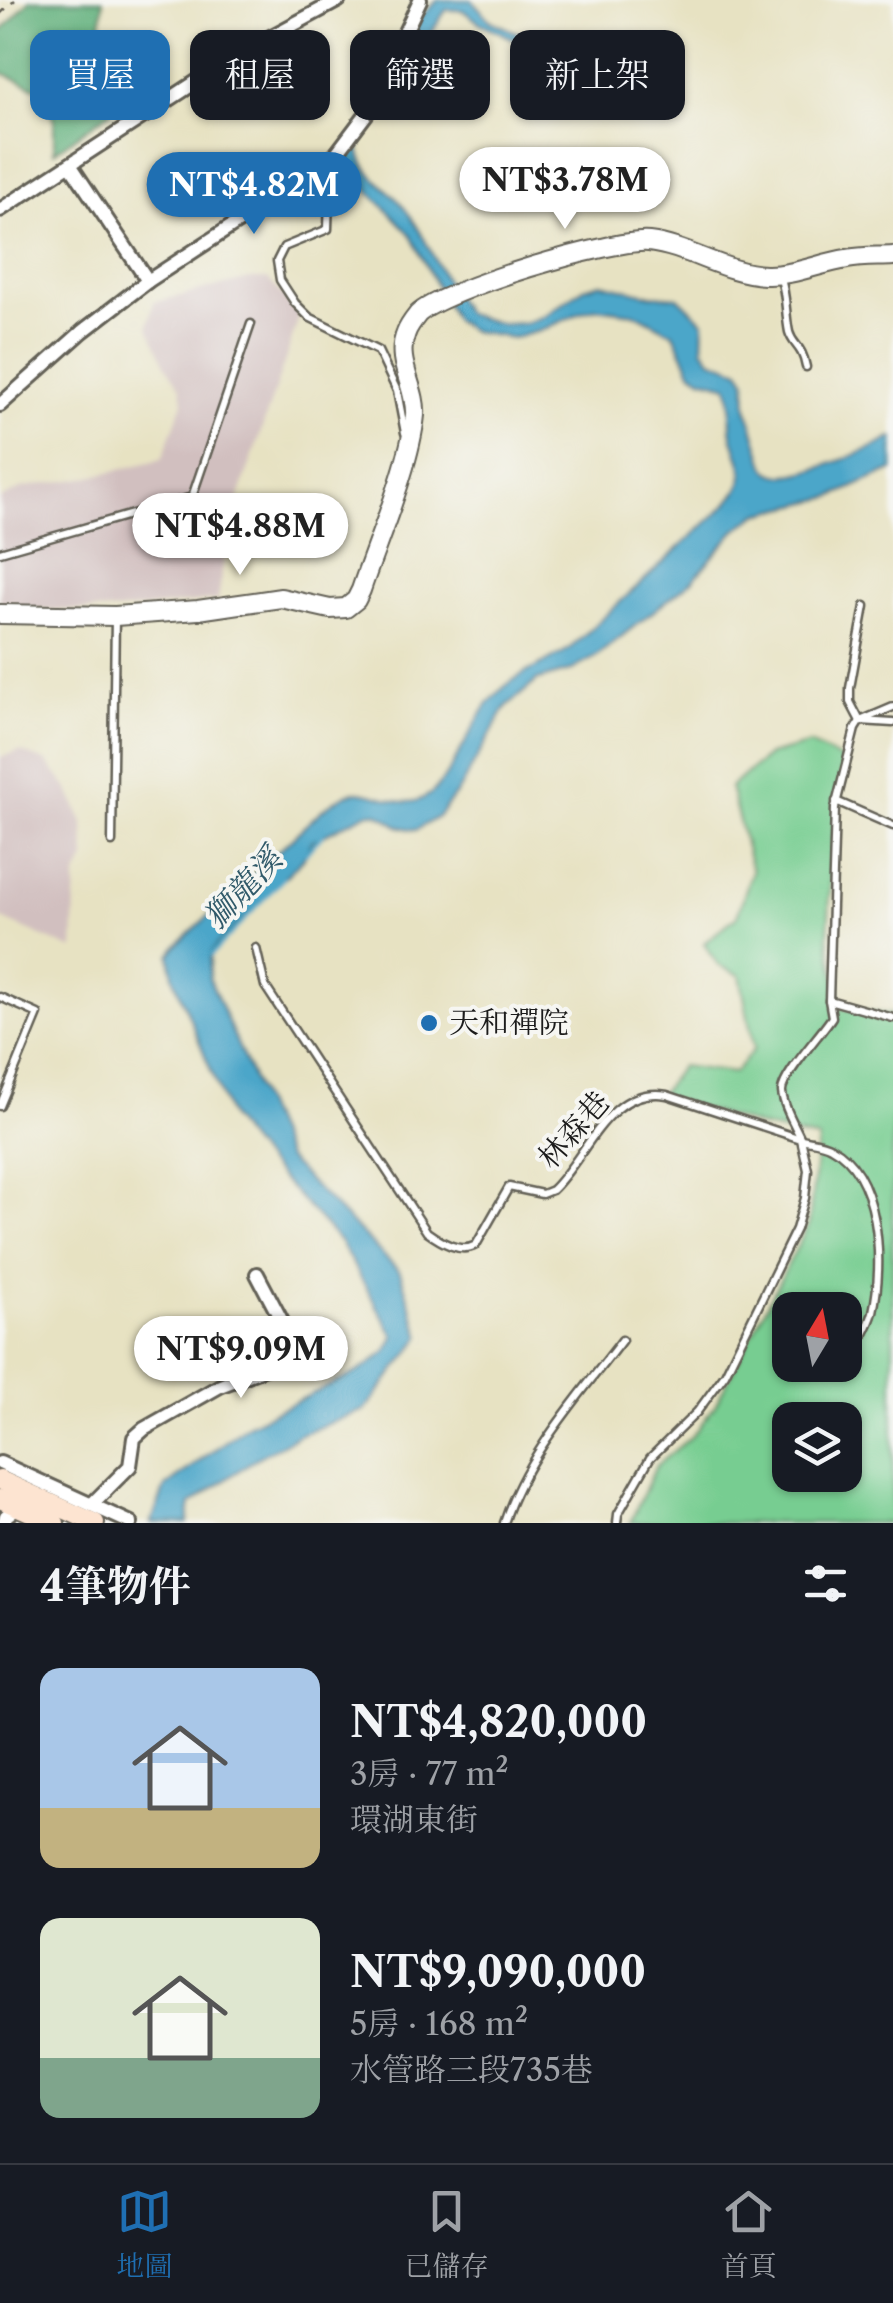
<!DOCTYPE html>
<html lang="zh-TW">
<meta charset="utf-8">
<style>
body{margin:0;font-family:"Libre Caslon Text","Noto Serif TC",serif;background:#20242c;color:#f1f3f6;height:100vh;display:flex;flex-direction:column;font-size:38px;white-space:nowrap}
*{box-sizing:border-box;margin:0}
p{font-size:32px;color:#9ea1a6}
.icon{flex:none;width:55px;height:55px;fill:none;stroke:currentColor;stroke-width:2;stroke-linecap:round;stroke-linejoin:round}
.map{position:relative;height:1523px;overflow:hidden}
.drawer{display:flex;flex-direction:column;background:#171b24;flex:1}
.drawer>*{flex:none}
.guide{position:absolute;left:30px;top:30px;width:835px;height:90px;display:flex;gap:20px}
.needle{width:65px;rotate:10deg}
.buttons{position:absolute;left:772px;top:1292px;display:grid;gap:20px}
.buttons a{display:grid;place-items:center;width:90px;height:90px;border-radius:20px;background:#171b24;box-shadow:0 2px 8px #0004;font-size:50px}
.price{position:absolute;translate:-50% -85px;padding:0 22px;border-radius:35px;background:#fff;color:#222;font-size:32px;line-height:65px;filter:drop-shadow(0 2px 5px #0008)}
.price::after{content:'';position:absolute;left:50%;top:60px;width:30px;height:22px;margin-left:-15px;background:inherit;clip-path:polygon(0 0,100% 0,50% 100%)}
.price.selected{background:#1f6fb2;color:#fff}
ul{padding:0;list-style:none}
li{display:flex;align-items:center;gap:30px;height:250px;padding:0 40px}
li span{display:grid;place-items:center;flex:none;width:280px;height:200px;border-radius:20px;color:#555}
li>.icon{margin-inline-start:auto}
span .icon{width:120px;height:120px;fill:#fffc;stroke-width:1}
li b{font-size:42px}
h2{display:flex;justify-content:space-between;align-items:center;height:120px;padding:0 40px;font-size:42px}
.tag{padding:0 35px;border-radius:20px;background:#171b24;box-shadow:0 2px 8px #0004;font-size:35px;line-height:90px}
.tag.selected{background:#1f6fb2;color:#fff}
.menu{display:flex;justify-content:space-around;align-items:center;height:140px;border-top:2px solid #363941;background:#171b24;font-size:28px;color:#9ea1a6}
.menu a{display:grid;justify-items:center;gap:5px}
.menu .selected{color:#1f6fb2}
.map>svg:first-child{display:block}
</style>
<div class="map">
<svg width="893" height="1523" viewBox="0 0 893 1523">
<rect width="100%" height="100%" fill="#f6f6f2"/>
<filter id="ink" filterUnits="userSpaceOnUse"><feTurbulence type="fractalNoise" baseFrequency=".01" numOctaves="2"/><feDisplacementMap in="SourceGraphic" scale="20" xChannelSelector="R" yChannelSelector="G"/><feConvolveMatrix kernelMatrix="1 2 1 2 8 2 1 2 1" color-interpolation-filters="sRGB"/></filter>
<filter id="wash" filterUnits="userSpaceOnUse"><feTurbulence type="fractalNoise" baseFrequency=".0048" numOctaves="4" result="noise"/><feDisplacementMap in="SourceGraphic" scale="40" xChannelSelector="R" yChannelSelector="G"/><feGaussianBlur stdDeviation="2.25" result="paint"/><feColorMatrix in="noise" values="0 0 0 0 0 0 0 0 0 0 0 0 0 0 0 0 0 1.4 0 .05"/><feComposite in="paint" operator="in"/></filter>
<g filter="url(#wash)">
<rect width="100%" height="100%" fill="#e7e2c2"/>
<!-- industrial -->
<g fill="#d1bfbf">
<path d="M250,279h18l32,36 -71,212 -11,73 -102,11 -116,-2v-110l25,-12 60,-9 77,-19 21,-57 -2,-14 -16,-23 -17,-39 6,-24z"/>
<path d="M20,751l27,11 22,28 15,35 1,34 -9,19 -3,72 -73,-32v-161z"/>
</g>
<!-- green -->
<path fill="#77cd91" stroke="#4a7456" stroke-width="2.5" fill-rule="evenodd" d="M810,744l33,16 -11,89 -4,88 13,71 52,7v508h-263l26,-57 37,-31 21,-28 95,-183 9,-85 -53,-11 -106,-32 22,-30 53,7 20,-24 -14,-74 -22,-10 -14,-22 33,-27 15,-45 -22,-84 39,-32zM790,1310h55v55h-55zM790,1420h55v55h-55z"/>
<!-- forest -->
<path fill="#61b07b" stroke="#3e664c" stroke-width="2.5" d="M30,0h73l-2,27 41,62 -88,63v-32l-14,-30 -40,-18v-39z"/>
<!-- water -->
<path fill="#4ba6c9" stroke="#346172" stroke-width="2.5" d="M438,0h34l19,21 55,24v9l-66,-31 -18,-13h-16l-87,133c0,31 26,40 43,62 27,33 39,75 64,109l36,10 25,-1 19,-8 38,-27 17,-5 50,12 27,2 26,25 -1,26 8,11 29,11 6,9 1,28 18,58c4,6 5,8 13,10 22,4 95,-26 115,-38v33l-62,27 -73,17 -23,17 -43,50 -98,77 -24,13 -32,9 -32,27 -47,83 -21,27 -22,13 -16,-3 -23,-14h-10l-55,28 -9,18 -85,84 -7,10 -2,25 78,181 113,113 21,65 -56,73 -64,24 -46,25 -64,45 -3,19h-37l14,-36 82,-62 115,-55 25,-19 7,-15 -54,-94 -84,-91 -26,-33 -57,-142 -3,-21 6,-9 146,-136c9,-6 22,-17 34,-18 26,0 48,21 74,2 20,-15 41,-68 58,-90 25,-32 52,-35 82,-56l157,-144c27,-31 13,-36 5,-69 -4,-17 3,-29 -4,-50l-26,-7 -11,-7 -17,-37 -40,-21 -37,-5 -15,4 -42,19 -27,7 -42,-7 -17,-11 -44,-86 -65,-68 3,-13 72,-136z"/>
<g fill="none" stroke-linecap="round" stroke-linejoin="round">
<!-- stream -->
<g stroke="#4ba6c9" stroke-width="4">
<path d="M306,853l17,-19"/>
<path d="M211,955l72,-77"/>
</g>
</g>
</g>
<g filter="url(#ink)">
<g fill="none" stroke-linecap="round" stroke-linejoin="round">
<!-- service casing -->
<g stroke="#636156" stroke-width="11">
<g id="service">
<path d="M330,162l-2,67 -44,18 -7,14 3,19 15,23 14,14 69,34 19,40 8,42"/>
<path d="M780,276c7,19 5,37 9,56 4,14 13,13 17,35"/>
<path d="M0,552l192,-55 59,-173"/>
<path d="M865,606l-15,82v14l10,19 33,2"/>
<path d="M836,801l57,25"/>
<path d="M112,842l3,-225"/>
<path d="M256,948l9,38 162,246c14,10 33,22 49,13l33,-58 33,7 10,-4c35,-33 56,-105 115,-95l134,44 7,31 -3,28 -9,31 -71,145 -28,38 -47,46 -32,56 -1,9"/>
<path d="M0,997l38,17 -38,92"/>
<path d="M829,1000l64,18"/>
<path d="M852,1370c0,-24 16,-37 21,-58 11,-49 8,-138 -42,-165 -8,-5 -21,-6 -30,-8 -6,-14 -18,-33 -19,-47 -1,-15 40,-59 50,-75l-3,-17 6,-192 20,-79 5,-8 33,-14"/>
<path d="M504,1523c23,-70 74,-125 118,-183"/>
</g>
</g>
<!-- minor casing -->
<g stroke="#636156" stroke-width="18">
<g id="minor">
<path d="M71,166l77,115"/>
<path d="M0,210l239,-156 100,-54"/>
<path d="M0,405l83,-74 65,-50 182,-119 37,-49 53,-113"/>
<path d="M0,1463l131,60"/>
<path d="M93,1503l37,-37 4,-28 10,-9 76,-43 66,-26 2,-27 -31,-59"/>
<path d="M4,1523l2,-7 18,-14"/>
</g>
</g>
<!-- tertiary casing -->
<g stroke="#636156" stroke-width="22">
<path id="tertiary" d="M0,614l115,2 83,-6 83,-12 49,11 16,-1 10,-8 5,-10c17,-51 49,-124 54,-175 2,-27 -21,-54 -9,-82 2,-6 8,-14 12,-19 24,-24 195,-76 231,-72 40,5 76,31 116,33 28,1 55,-12 82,-16 15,-3 31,-2 46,-3"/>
</g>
<!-- secondary casing -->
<g stroke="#636156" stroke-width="22">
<g id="secondary">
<path d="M0,1480l95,43"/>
<path d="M0,1499l55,24"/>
</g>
</g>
<!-- path -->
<path stroke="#636156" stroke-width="2.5" stroke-dasharray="8 8" stroke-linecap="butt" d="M0,14l15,-14"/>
<!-- service -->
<use href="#service" stroke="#fff" stroke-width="6"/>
<!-- minor -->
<use href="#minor" stroke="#fff" stroke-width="12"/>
<!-- tertiary -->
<use href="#tertiary" stroke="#fff" stroke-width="18"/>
<!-- secondary -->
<use href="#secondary" stroke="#fde4d1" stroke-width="18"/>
</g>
</g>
<!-- markers -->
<circle fill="#1f6fb2" stroke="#f6f6f2" stroke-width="4" cx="429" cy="1023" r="10"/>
<g text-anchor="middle" stroke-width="8" stroke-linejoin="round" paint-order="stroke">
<!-- poi labels -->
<g font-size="30" fill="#1c1c1c" stroke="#f6f6f2" text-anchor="start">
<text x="449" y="1033">天和禪院</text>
</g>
<!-- street labels -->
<g font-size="30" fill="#1c1c1c" stroke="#f6f6f2">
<text transform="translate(574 1130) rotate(-49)" y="10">林森巷</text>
</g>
<!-- water labels -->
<g font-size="32" font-style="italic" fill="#315a6a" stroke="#f6f6f2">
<text transform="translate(243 888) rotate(-47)" y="11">獅龍溪</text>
</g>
</g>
</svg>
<div class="buttons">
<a><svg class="needle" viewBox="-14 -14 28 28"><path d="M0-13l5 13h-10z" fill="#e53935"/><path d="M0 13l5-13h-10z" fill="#9ea1a6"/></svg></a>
<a><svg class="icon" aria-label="layers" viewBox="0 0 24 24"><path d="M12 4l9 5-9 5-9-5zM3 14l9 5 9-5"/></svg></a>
</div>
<b class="price" style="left:565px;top:232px">NT$3.78M</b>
<b class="price selected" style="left:254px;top:237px">NT$4.82M</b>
<b class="price" style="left:240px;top:578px">NT$4.88M</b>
<b class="price" style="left:241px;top:1401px">NT$9.09M</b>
<div class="guide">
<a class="tag selected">買屋</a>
<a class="tag">租屋</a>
<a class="tag">篩選</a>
<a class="tag">新上架</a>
</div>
</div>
<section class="drawer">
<h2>4筆物件<svg class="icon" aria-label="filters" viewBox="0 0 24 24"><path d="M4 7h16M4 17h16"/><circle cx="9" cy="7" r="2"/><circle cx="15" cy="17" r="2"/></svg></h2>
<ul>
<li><span style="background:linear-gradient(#a9c7e8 70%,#c2b280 0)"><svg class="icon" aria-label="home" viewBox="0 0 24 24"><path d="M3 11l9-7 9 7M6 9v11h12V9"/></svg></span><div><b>NT$4,820,000</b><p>3房 · 77 m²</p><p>環湖東街</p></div></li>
<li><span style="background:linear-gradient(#dfe7d0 70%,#7fa58c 0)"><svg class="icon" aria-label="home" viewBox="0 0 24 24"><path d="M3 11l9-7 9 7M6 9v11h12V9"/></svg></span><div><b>NT$9,090,000</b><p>5房 · 168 m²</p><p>水管路三段735巷</p></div></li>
</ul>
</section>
<nav class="menu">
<a class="selected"><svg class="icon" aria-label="map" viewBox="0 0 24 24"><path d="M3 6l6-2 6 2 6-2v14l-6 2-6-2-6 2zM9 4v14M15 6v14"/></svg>地圖</a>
<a><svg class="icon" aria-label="saved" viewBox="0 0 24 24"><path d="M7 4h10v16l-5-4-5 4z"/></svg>已儲存</a>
<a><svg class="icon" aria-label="home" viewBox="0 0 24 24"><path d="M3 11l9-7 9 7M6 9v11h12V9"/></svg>首頁</a>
</nav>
